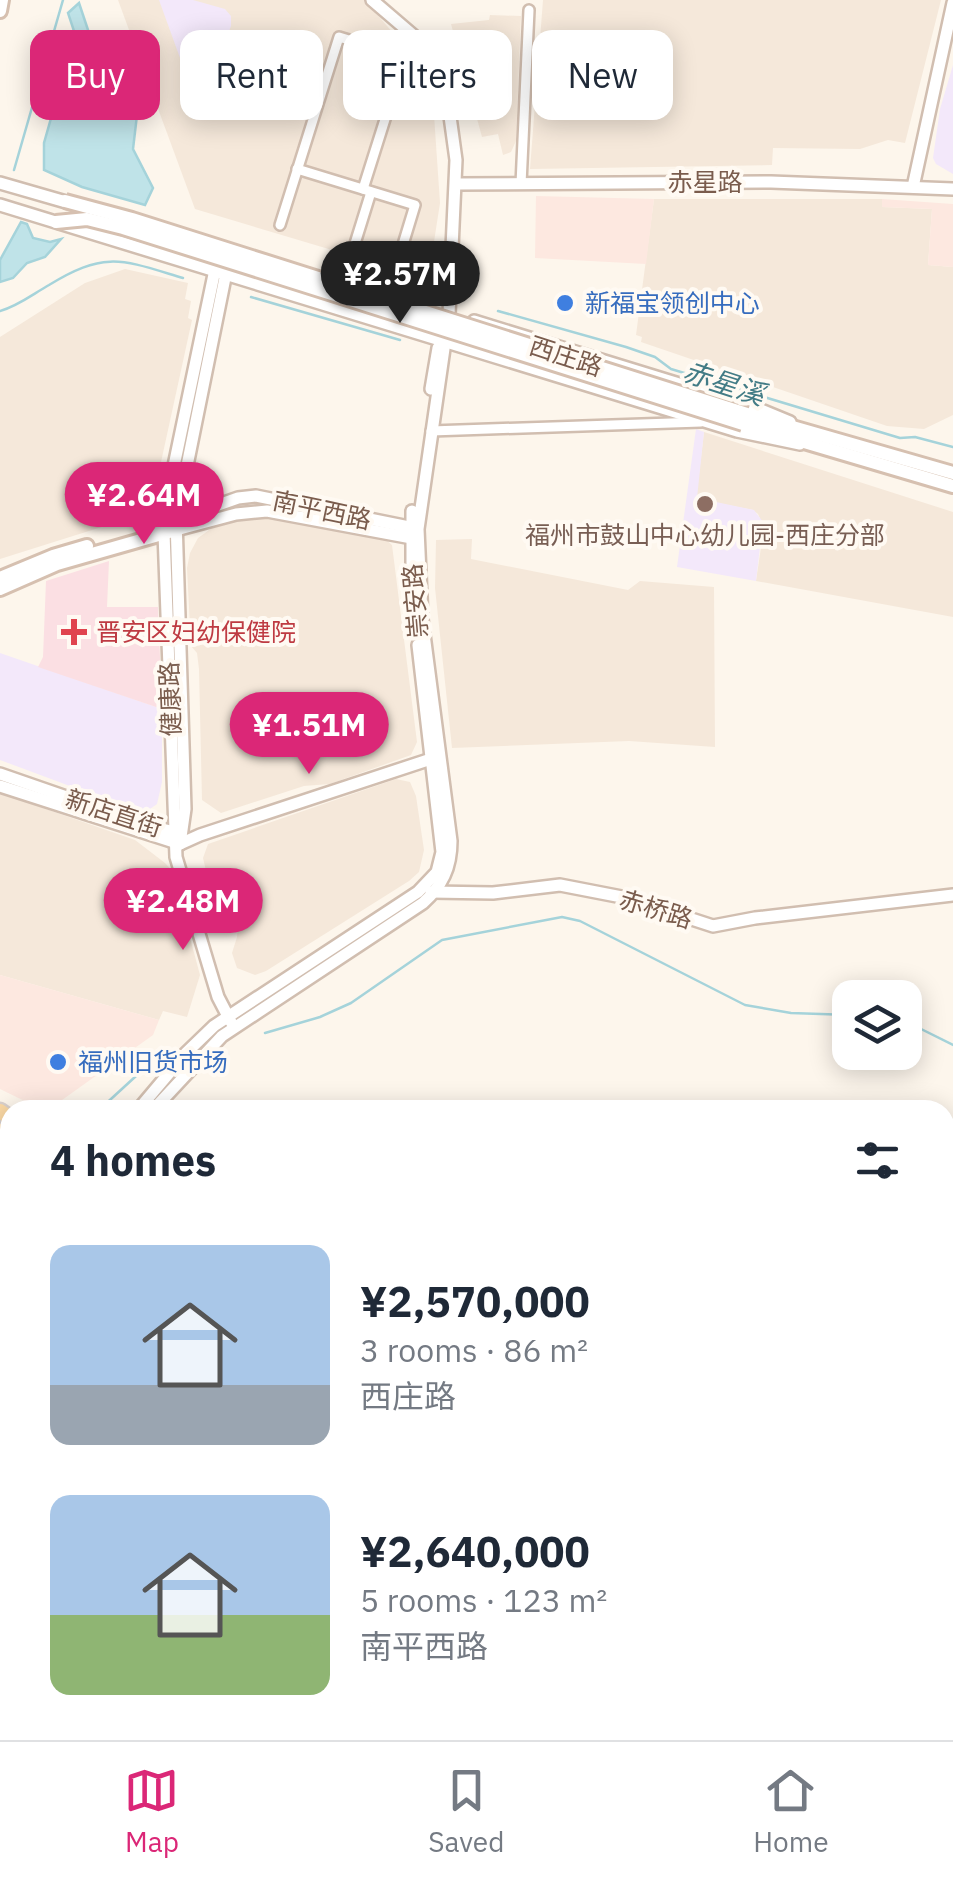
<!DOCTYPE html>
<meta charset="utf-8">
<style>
body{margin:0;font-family:"IBM Plex Sans","Noto Sans SC",sans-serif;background:#f6f6f7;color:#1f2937;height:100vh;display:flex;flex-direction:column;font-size:38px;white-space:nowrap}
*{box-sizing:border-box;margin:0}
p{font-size:32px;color:#747a83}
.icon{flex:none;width:55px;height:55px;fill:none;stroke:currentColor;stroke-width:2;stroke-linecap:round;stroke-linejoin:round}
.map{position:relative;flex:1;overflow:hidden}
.panel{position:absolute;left:0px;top:1100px;width:955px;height:640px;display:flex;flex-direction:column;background:#fff;border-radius:30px 30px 0 0;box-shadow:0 5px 25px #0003}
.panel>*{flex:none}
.hud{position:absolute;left:30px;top:30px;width:895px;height:90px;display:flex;gap:20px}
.tools{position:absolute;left:832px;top:980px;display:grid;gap:20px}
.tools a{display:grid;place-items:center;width:90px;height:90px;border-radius:20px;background:#fff;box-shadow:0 5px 25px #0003;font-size:50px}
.price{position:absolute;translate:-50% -85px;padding:0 22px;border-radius:35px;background:#db2777;color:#fff;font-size:32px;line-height:65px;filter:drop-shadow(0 2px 5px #0008)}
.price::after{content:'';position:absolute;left:50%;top:60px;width:30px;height:22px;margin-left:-15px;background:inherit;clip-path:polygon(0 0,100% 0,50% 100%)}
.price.selected{background:#222;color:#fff}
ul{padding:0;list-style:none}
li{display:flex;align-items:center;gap:30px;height:250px;padding:0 50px}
li span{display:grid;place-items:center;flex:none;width:280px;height:200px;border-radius:20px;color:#555}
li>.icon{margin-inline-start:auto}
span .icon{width:120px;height:120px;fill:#fffc;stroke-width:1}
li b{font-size:42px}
h2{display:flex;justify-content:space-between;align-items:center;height:120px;padding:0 50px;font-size:42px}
.tag{padding:0 35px;border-radius:20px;background:#fff;box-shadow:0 5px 25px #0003;font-size:35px;line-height:90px}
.tag.selected{background:#db2777;color:#fff}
.tab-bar{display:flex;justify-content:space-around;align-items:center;height:140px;border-top:2px solid #e0e1e3;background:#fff;font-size:28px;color:#747a83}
.tab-bar a{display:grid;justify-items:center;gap:5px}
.tab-bar .selected{color:#db2777}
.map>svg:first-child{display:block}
</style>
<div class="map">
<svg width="953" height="1740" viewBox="0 0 953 1740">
<rect width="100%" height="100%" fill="#fdf6ec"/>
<!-- residential -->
<g fill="#f5e8da">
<path d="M118,0h247l45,53 24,62 6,88 -11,71 -10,2 -224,-67z"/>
<path d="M543,0h398l-36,143 -17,-3 -28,9 -87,-1 -1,17 -242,4z"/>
<path d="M490,15l31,1 -5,125 -5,11 -8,3 -5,-21 -16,3 -31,-113 38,-4z"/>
<path d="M654,199h228v8l50,2 -4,56 25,2v148l-29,14 -37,-3 -246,-84 1,-5 -6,-2z"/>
<path d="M125,269l63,14 -3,16 6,2 -3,17 4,2 -36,165 -9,-1 -4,20 -12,-2 -4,17 -127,40v-222l85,-54z"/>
<path d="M704,432l249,80v105l-197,-36 8,-54 -6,-13 -5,-4 -57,-11z"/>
<path d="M261,514l121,22 10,9 25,197 -6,13 -81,29 -26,2 -83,27 -19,-13 -3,-131 -2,-16 -6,-7 -4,-78 3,-15 8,-15 18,-13z"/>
<path d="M472,539l-1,20 157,31 12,-9 74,6 1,160 -86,-6 -177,7 -17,-160 1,-48z"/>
<path d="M396,779l14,3 6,14 8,54 -5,22 -10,9 -143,90 -11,4 -18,-7 -5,-15 5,-16 4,-53 -33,-5 -5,-21 5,-14z"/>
<path d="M0,793l135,47 30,23 7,8 28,104 -13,42 -24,-6 -4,9 -159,-45z"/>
<path d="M10,1377v353h227l-1,10h-236v-352z"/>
<path d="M383,1730h96l6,10h-101z"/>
<path d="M498,1730h117l14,10h-127z"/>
</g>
<!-- commercial -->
<g fill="#fde8e0">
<path d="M536,196l118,3 -8,65 -111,-6z"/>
<path d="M882,199l71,5v63l-25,-2 4,-56 -50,-2z"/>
<path d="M0,975l159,45 -6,15 -105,75h-5l-43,-21z"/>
</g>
<!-- education -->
<g fill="#f3e8fa">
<path d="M159,0h34l32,9 6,7v10l-19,51 -20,14z"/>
<path d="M953,65v109l-17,-10 -3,-6 7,-49z"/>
<path d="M696,429l8,3 -7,66 57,12 9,12 -7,59 -79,-14z"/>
<path d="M0,653l162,56v73l-5,22 -10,7h-10l-137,-51z"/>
<path d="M237,1730h103l1,10h-105z"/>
</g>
<!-- medical -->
<path fill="#fbdfe3" d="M109,561l-2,46h51l4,102 -124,-42 5,-10 3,-76z"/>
<!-- water -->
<g fill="#bfe3e8" stroke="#a5d3da" stroke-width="2.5">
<path d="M79,3l11,33 19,5 18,41 10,33 -4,34 20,39 -8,17 -63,-18 -38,-17v-27l31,-109 -7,-21z"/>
<path d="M21,222l6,2 6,14 17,4 11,-3 -16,18 -18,6 -14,15 -13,4v-22z"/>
</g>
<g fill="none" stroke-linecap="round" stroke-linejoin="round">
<!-- stream -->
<g stroke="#a5d3da" stroke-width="2.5">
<path d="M14,170l49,-170"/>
<path d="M251,297l149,43"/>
<path d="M0,311c18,-5 33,-17 49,-26 57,-35 74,-25 134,-7"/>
<path d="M498,311l128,36 29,10 16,12 229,69 15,-1 38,10"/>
<path d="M905,1021l48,24"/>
<path d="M265,1033l55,-16 31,-14 91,-63 120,-23 18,4 165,84 46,8 59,2"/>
<path d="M99,1110l61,-56"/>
<path d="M0,1211l10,-10"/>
</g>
<!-- minor casing -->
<g stroke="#d1beb0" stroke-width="14">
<g id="minor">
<path d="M297,169l118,36 -17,56"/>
<path d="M521,184l8,-174"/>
<path d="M280,225l59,-188 20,6 34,51 -30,95"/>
<path d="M353,250l18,-58"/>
<path d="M431,431l270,-9"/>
</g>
</g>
<!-- tertiary casing -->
<g stroke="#d1beb0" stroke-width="16">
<g id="tertiary">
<path d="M0,183l73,21"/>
<path d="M457,184l314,-2 182,7"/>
<path d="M913,187l40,-184"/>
<path d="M0,205l737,226 63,13"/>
<path d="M216,265l-46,220 -6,48 12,324 42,140 13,25"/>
<path d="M474,321l280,86 36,15"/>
<path d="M431,389l7,-41"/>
<path d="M412,511v71"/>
<path d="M176,520l62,-22 18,-2 158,32"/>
<path d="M176,530l60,-16 31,-3 150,28"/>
<path d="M0,774l153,53 27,6"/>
<path d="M0,786l180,58 20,-9 231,-76"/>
<path d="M180,844l5,-35 -9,-289 51,-252"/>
<path d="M431,892l62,1 67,-8 67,13 86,28 42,-8 198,-23"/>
<path d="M138,1110l48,-57 28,-27 204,-134 19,-20 5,-20 -24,-207"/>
<path d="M153,1110l69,-74 201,-133c19,-17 28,-35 28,-62l-29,-222 -4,-90 31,-215 7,-154 -8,-58 -14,-39 -13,-21 -49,-42"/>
<path d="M0,1351l10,-15"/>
<path d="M945,1355l8,1"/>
<path d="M0,1369l10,-15"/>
<path d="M490,1730l5,10"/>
</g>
</g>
<!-- secondary casing -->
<g stroke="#d6c0b0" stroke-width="18">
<g id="secondary">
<path d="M0,11l2,-11"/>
<path d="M747,414l206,59"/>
<path d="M743,424l210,62"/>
<path d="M145,529l31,-9"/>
<path d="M0,578l53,-22 34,-10"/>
<path d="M0,589l57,-25 119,-34"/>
<path d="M355,1730l1,10"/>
<path d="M365,1730l1,10"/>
</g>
</g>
<!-- primary casing -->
<g stroke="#dad1cd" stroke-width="19">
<g id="primary">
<path d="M0,1111l10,7"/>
<path d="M0,1131l10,6"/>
<path d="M662,1730l14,10"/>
<path d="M685,1730l14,10"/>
</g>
</g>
<!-- minor -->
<use href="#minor" stroke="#fff" stroke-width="9"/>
<!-- tertiary -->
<use href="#tertiary" stroke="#fff" stroke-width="11"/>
<!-- secondary -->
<use href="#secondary" stroke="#fff" stroke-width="12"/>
<!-- primary -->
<use href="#primary" stroke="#fbd9a5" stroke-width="14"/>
<!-- secondary-bridge casing -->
<g stroke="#d6c0b0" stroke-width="18" stroke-linecap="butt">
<g id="secondary-bridge">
<path d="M65,201l67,18 615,195"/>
<path d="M56,222l31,-3 36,9 620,196"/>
</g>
</g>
<!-- secondary-bridge -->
<use href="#secondary-bridge" stroke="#fff" stroke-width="12"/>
</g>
<!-- markers -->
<g fill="#3f7fe0" stroke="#fffaf3" stroke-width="4">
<circle cx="565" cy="303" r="10"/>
<circle cx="58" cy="1062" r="10"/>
</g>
<circle fill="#8d6e63" stroke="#fffaf3" stroke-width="4" cx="705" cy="504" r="10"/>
<path fill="#e0444e" stroke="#fffaf3" stroke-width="4" d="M69 617h10v10h10v10h-10v10h-10v-10h-10v-10h10z"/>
<g text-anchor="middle" stroke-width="8" stroke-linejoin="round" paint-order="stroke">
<!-- street labels -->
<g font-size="25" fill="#7a5c4d" stroke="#fffaf3">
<text x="705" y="191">赤星路</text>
<text transform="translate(566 356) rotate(18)" y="9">西庄路</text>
<text transform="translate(322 510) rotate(12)" y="9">南平西路</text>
<text transform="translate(415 601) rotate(-95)" y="9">崇安路</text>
<text transform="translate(170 699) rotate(-92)" y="9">健康路</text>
<text transform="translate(114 813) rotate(18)" y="9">新店直街</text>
<text transform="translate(656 909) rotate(17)" y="9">赤桥路</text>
</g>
<!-- shop labels -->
<g font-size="25" fill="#366cbe" stroke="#fffaf3" text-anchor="start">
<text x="585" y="312">新福宝领创中心</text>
<text x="78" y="1071">福州旧货市场</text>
</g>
<!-- education labels -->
<g font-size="25" fill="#785e54" stroke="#fffaf3">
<text x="705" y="544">福州市鼓山中心幼儿园-西庄分部</text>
</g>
<!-- health labels -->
<g font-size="25" fill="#be3a42" stroke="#fffaf3" text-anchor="start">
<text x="96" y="641">晋安区妇幼保健院</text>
</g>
<!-- water labels -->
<g font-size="28" font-style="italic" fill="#437c86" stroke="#fffaf3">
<text transform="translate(724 383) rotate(18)" y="10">赤星溪</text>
</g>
</g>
</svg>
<div class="tools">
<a><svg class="icon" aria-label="layers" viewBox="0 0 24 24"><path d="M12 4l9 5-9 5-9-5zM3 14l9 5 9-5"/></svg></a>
</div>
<b class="price selected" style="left:400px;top:326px">¥2.57M</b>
<b class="price" style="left:144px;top:547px">¥2.64M</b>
<b class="price" style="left:309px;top:777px">¥1.51M</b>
<b class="price" style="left:183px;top:953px">¥2.48M</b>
<div class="hud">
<a class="tag selected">Buy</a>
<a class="tag">Rent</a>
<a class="tag">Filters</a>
<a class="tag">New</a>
</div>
<section class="panel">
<h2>4 homes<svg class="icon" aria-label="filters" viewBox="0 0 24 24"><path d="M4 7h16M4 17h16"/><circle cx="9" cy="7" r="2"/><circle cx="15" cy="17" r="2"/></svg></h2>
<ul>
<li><span style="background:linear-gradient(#a9c7e8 70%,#9aa5b1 0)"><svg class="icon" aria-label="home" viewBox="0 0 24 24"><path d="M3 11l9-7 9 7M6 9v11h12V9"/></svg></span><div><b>¥2,570,000</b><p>3 rooms · 86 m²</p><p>西庄路</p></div></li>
<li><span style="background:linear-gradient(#a9c7e8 60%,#8fb573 0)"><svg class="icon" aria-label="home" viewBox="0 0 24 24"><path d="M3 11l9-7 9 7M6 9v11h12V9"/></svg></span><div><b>¥2,640,000</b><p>5 rooms · 123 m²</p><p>南平西路</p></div></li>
</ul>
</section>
</div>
<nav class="tab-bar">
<a class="selected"><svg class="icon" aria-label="map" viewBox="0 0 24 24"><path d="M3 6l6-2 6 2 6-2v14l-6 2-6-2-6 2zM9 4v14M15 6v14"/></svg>Map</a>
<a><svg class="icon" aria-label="saved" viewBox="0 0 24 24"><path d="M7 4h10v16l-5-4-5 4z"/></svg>Saved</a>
<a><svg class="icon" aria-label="home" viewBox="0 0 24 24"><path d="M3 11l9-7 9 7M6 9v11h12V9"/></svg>Home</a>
</nav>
